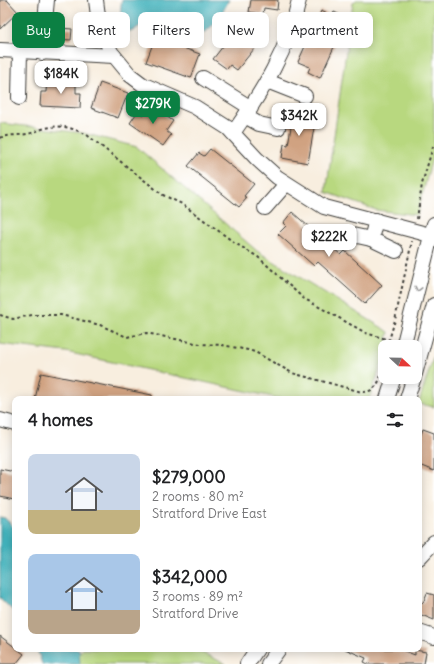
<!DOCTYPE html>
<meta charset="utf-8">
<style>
body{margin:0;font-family:Delius,sans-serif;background:#f2f2f2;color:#202124;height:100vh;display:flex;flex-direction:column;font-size:15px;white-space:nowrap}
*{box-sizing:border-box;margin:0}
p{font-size:13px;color:#757577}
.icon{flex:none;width:22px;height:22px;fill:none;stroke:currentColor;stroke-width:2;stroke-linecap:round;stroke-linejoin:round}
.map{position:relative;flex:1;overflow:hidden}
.panel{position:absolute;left:12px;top:396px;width:410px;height:256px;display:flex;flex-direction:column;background:#fff;border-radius:8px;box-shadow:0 2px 10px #0003}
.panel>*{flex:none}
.guide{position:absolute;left:12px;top:12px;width:410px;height:36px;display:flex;gap:8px}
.needle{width:26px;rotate:112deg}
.tools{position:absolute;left:378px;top:340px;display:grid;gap:8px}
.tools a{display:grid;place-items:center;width:44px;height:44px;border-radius:8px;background:#fff;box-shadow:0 2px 10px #0003;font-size:20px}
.price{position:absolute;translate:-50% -34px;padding:0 9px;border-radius:8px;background:#fff;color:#222;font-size:13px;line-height:26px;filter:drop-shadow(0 1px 2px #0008)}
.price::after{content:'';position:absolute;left:50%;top:24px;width:12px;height:9px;margin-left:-6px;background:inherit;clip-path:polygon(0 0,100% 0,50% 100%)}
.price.active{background:#0b8043;color:#fff}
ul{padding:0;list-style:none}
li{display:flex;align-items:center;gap:12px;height:100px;padding:0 16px}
li span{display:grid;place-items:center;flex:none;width:112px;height:80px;border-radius:8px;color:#555}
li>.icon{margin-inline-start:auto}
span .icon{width:48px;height:48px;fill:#fffc;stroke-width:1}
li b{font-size:17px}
h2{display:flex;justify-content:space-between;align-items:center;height:48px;padding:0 16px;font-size:17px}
.pill{padding:0 14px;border-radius:8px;background:#fff;box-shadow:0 2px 10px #0003;font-size:14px;line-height:36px}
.pill.active{background:#0b8043;color:#fff}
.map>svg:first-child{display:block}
</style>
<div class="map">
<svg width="434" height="664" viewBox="0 0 434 664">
<rect width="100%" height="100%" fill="#fff"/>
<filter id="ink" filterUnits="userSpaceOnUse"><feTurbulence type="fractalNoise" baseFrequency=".025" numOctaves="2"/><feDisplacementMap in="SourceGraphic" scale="8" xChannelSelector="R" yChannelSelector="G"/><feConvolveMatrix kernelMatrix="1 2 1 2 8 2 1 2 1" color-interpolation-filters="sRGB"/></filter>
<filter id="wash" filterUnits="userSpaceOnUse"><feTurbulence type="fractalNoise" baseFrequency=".012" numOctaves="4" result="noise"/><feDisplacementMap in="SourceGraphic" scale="16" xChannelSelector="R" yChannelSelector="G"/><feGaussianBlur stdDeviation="0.9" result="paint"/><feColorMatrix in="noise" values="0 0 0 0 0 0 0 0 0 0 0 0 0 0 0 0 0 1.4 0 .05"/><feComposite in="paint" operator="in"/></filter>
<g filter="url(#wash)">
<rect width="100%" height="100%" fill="#f8eedf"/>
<!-- green -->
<g fill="#b8d87f" stroke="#6a7a4e">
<path d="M356,0h78v151l-17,64 -41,-5 -50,-18 27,-189z"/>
<path d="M0,123l83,10 54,14 120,104 132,81 -7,31 -13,36h-87l-216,-47 -66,-8z"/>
<path d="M434,355v52l-15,-3v-2z"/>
<path d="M83,649h111l32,15h-160z"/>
</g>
<!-- water -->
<g fill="#43b2bc" stroke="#30676c">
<path d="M122,0h107c-10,19 -14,27 -33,37l-7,-3 -16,-12 -22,-4 -18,13h-6c-6,-10 -8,-19 -5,-31z"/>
<path d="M0,517l5,1 10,10v85l-15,-15z"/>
<path d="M37,649h42l1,15h-38z"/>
</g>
<g id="blocks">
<!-- building -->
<g fill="#d0a281">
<path d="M0,0h7l11,12 -18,17z"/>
<path d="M251,0h27l-1,10 -13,-2 -1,6 -14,-2z"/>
<path d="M321,11l11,5 2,-4 13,6 -27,60 -12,-6 2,-5 -12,-5z"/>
<path d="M242,22l21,16 -26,32 -7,-5 -3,4 -14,-10z"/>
<path d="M58,28l14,1 -1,11 -14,-1z"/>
<path d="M155,38l45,16 -9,24 -45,-16z"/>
<path d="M47,79l29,2v12h5l-1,15 -40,-2 1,-14h5z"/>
<path d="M100,83l28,10 -10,25 -27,-10z"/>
<path d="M150,105l23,16 -7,10 5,4 -8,11 -33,-23 8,-12 5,4z"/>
<path d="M289,111l27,5 -8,47 -26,-5 2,-14 4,1 3,-18 -5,-1z"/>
<path d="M210,149l44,35 -10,12 3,2 -8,9 -51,-41 11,-13 5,3z"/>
<path d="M292,212l49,43 4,-4 37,34 -17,19 -47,-42 -4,4 -36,-32 8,-8 -3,-3z"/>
<path d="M41,373l111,22v4h-117z"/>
<path d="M423,429l11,4v38l-15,-6v-25z"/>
<path d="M0,469l15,3v27l-15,-3z"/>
<path d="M427,593l7,2v25l-15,-6v-13l4,2z"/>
<path d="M0,636l24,18 -8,10h-16z"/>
<path d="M345,649h54l16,6v-5l11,2 -2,12h-56l-4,-2 2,-4z"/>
</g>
</g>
</g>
<g filter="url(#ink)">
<use href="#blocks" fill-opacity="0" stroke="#3d3c39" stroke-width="1"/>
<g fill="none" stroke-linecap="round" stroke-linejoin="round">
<!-- minor casing -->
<g stroke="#3d3c39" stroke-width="16">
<g id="minor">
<path d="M96,0l3,24 12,28 19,23 12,9 53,23 33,21 29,31 20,18 47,30 110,29"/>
<path d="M0,50l114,6"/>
<path d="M42,53l5,-53"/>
<path d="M203,78l48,30"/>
<path d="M267,81l38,15"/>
<path d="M19,98l1,-47"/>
<path d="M245,116l14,8 19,4"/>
<path d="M233,133c29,-41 56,-84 66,-133"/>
<path d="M265,208l21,-24"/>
<path d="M376,220l-5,19 25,12"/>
<path d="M348,234l23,5"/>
<path d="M403,347l31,-123"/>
<path d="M415,374l19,-69"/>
<path d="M387,399l7,-22"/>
<path d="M407,399l7,-22"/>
<path d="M0,420l15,4"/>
<path d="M419,558l15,-16"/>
<path d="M419,632l15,5"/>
<path d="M247,664l10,-15"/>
<path d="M268,664l11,-15"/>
</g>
</g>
<!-- path -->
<g stroke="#3d3c39" stroke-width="2" stroke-dasharray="3 3" stroke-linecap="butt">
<path d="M0,138c9,-4 18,-2 27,-4 5,-1 10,-3 15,-5 17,-5 29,-2 45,6l76,60 19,9 53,39 23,14 45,41 63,35 23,7"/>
<path d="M417,219l5,-35 12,-41"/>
<path d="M0,315l13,4 19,-4h29l39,10 27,12 19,-4 54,11 22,1 26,5 7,2 37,21 70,19c19,1 20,-22 23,-36"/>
<path d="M387,347l8,-27 17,-79"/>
</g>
<!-- minor -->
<use href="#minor" stroke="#fff" stroke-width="14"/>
</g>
<!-- one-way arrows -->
<defs><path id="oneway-chevron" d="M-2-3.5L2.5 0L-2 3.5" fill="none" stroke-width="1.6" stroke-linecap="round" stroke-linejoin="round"/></defs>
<use stroke="#999" href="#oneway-chevron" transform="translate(418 289) rotate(104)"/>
</g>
</svg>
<div class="tools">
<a><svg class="needle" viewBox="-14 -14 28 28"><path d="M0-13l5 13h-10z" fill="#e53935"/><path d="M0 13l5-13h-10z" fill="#757577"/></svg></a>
</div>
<b class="price" style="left:61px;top:95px">$184K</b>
<b class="price active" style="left:153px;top:125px">$279K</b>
<b class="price" style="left:299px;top:137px">$342K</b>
<b class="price" style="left:329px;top:258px">$222K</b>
<div class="guide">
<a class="pill active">Buy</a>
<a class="pill">Rent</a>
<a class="pill">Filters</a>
<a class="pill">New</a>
<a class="pill">Apartment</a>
</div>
<section class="panel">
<h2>4 homes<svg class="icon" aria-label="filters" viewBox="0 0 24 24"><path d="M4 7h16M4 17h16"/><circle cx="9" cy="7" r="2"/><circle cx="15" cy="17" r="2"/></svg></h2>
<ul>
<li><span style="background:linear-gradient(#c9d6e8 70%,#c2b280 0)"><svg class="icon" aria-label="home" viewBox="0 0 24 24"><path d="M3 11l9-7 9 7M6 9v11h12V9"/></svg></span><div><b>$279,000</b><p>2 rooms · 80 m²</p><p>Stratford Drive East</p></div></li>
<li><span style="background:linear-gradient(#a9c7e8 70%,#b9a48a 0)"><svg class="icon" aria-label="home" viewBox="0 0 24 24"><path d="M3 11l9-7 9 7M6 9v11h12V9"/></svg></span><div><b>$342,000</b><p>3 rooms · 89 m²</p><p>Stratford Drive</p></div></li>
</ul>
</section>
</div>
